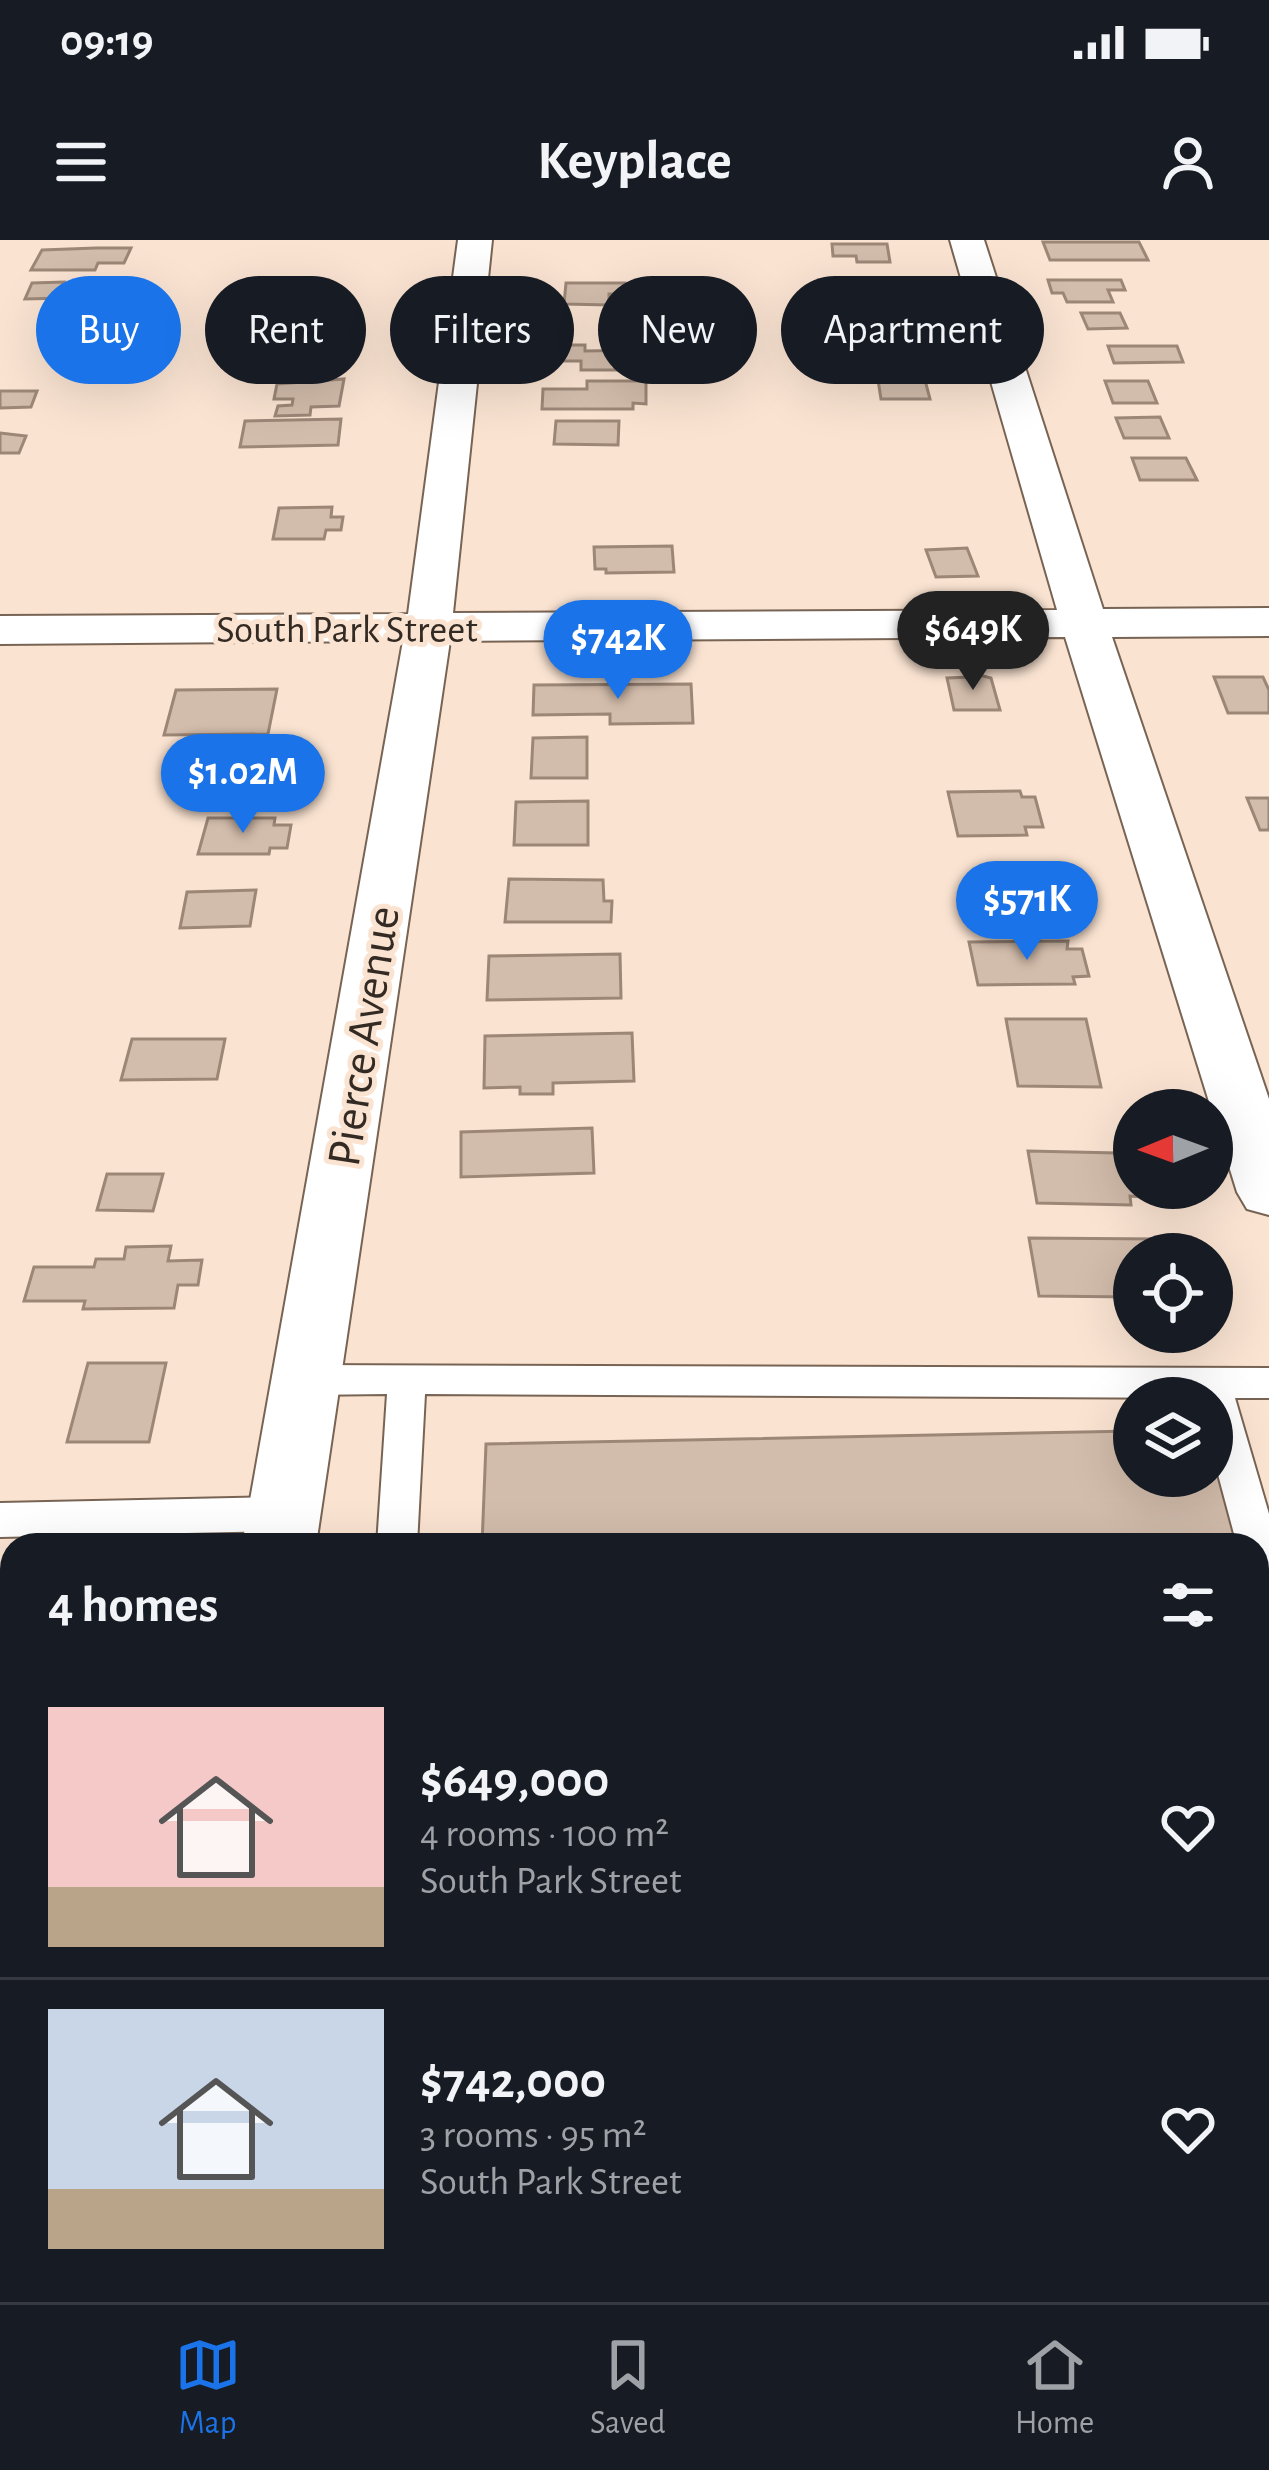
<!DOCTYPE html>
<meta charset="utf-8">
<style>
body{margin:0;font-family:"Alegreya Sans",sans-serif;background:#20242c;color:#f1f3f6;height:100vh;display:flex;flex-direction:column;font-size:45px;white-space:nowrap}
*{box-sizing:border-box;margin:0}
p{font-size:39px;color:#9ea1a6}
.icon{flex:none;width:66px;height:66px;fill:none;stroke:currentColor;stroke-width:2;stroke-linecap:round;stroke-linejoin:round}
.map{position:relative;flex:1;overflow:hidden}
.drawer{position:absolute;left:0px;top:1293px;width:1269px;height:771px;display:flex;flex-direction:column;background:#171b24;border-radius:36px 36px 0 0;box-shadow:0 12px 48px #0002}
.drawer>*{flex:none}
.top-card{position:absolute;left:36px;top:36px;width:1197px;height:108px;display:flex;gap:24px}
.needle{width:78px;rotate:269deg}
.fabs{position:absolute;left:1113px;top:849px;display:grid;gap:24px}
.fabs a{display:grid;place-items:center;width:120px;height:120px;border-radius:50%;background:#171b24;box-shadow:0 12px 48px #0002;font-size:60px}
.price{position:absolute;translate:-50% -102px;padding:0 27px;border-radius:42px;background:#1a73e8;color:#fff;font-size:39px;line-height:78px;filter:drop-shadow(0 3px 6px #0008)}
.price::after{content:'';position:absolute;left:50%;top:72px;width:36px;height:27px;margin-left:-18px;background:inherit;clip-path:polygon(0 0,100% 0,50% 100%)}
.price.active{background:#222;color:#fff}
ul{padding:0;list-style:none}
li{display:flex;align-items:center;gap:36px;height:300px;padding:0 48px}
li+li{border-top:3px solid #363941}
li span{display:grid;place-items:center;flex:none;width:336px;height:240px;border-radius:0px;color:#555}
li>.icon{margin-inline-start:auto}
span .icon{width:144px;height:144px;fill:#fffc;stroke-width:1}
li b{font-size:51px}
h2{display:flex;justify-content:space-between;align-items:center;height:144px;padding:0 48px;font-size:51px}
.chip{padding:0 42px;border-radius:54px;background:#171b24;box-shadow:0 12px 48px #0002;font-size:42px;line-height:108px}
.chip.active{background:#1a73e8;color:#fff}
.status{display:flex;justify-content:space-between;align-items:center;height:84px;padding:0 60px;background:#171b24;direction:ltr}
.status svg{height:33px;fill:currentColor}
header{display:flex;justify-content:space-between;align-items:center;height:156px;padding:0 48px;background:#171b24;font-size:54px;font-weight:600}
.dock{display:flex;justify-content:space-around;align-items:center;height:168px;border-top:3px solid #363941;background:#171b24;font-size:33px;color:#9ea1a6}
.dock a{display:grid;justify-items:center;gap:6px}
.dock .active{color:#1a73e8}
.map>svg:first-child{display:block}
</style>
<div class="status"><b>09:19</b><svg viewBox="0 0 49 12"><path d="M0 12V9h3v3zM5 12V6h3v6zM10 12V3h3v9zM15 12V0h3v12zM26 1h20v11H26zM47 4h2v5h-2z"/></svg></div>
<header><svg class="icon" aria-label="menu" viewBox="0 0 24 24"><path d="M4 6h16M4 12h16M4 18h16"/></svg>Keyplace<svg class="icon" aria-label="person" viewBox="0 0 24 24"><circle cx="12" cy="8" r="4"/><path d="M4 21q1-7 8-7t8 7"/></svg></header>
<div class="map">
<svg width="1269" height="2062" viewBox="0 0 1269 2062">
<rect width="100%" height="100%" fill="#fae3d1"/>
<!-- building -->
<g fill="#d2bcab" stroke="#9c8777" stroke-width="3">
<path d="M1043,2h96l9,18h-98z"/>
<path d="M832,4h55l3,18h-33l-1,-6h-23z"/>
<path d="M96,8h35l-7,15h-26l-3,7h-64l11,-20z"/>
<path d="M866,39h30l5,19h-31z"/>
<path d="M1048,40h73l4,10h-17l5,12h-46l-4,-9h-11z"/>
<path d="M64,42l-3,7h10l-4,9 -42,1 7,-16z"/>
<path d="M566,43h59v11h-16v11l-45,-1z"/>
<path d="M1081,73h39l7,15 -39,1z"/>
<path d="M548,105h37v6l64,-1 1,20h-69v-9h-34z"/>
<path d="M932,105l5,20 -75,1 -3,-20z"/>
<path d="M1108,106h69l6,16 -69,1z"/>
<path d="M308,108l24,1 -6,21h-25z"/>
<path d="M344,139l-5,27 -28,1 -1,8 -35,1 3,-10 14,-1 1,-6h-19l3,-15z"/>
<path d="M878,140h47l5,19h-49z"/>
<path d="M587,141h59v23l-13,-1v6h-91l1,-20h44z"/>
<path d="M1105,141h43l9,22h-44z"/>
<path d="M0,151h37l-6,16 -31,1z"/>
<path d="M1160,177l9,21h-45l-8,-20z"/>
<path d="M341,179l-3,26 -98,2 5,-26z"/>
<path d="M556,181h63l-1,24 -64,-1z"/>
<path d="M0,193l26,3 -7,17h-19z"/>
<path d="M1132,218h54l11,22h-57z"/>
<path d="M332,267l-1,10h12l-2,13h-15l-2,9h-51l6,-31z"/>
<path d="M672,306l2,26 -68,1v-4h-11l-1,-22z"/>
<path d="M967,308l11,28 -42,1 -10,-27z"/>
<path d="M971,433l20,5 9,32h-46l-7,-32 24,-1z"/>
<path d="M1214,437h49l6,13v23h-41z"/>
<path d="M691,444l2,39 -83,1v-10l-77,1 1,-30z"/>
<path d="M277,449l-9,45 -104,1 12,-45z"/>
<path d="M587,497v41h-56l2,-40z"/>
<path d="M1020,551l2,6h13l8,30h-18l2,8 -69,1 -10,-44z"/>
<path d="M1247,558h22v32h-9z"/>
<path d="M588,561v44h-74l2,-43z"/>
<path d="M208,578h67l-1,7h17l-4,23h-17l-1,6h-71z"/>
<path d="M980,632l87,5 6,29h-14l1,6h-74z"/>
<path d="M509,639l94,1 1,21h8l-1,21h-106z"/>
<path d="M256,650l-6,36 -70,2 7,-36z"/>
<path d="M1068,701l-1,8h15l7,27 -16,1 2,7 -97,1 -9,-43z"/>
<path d="M620,714l1,44 -134,2 2,-44z"/>
<path d="M1006,779h80l15,68 -83,-1z"/>
<path d="M632,793l2,48 -81,2v11h-33v-7l-36,1 1,-52z"/>
<path d="M132,799h93l-8,40 -96,1z"/>
<path d="M592,888l2,45 -133,4v-45z"/>
<path d="M1028,911l89,2v6l17,1v28h9l2,9 -15,-1 1,9 -94,-2z"/>
<path d="M107,934h56l-10,37 -56,-1z"/>
<path d="M1029,998l128,1 3,15h-26v43l-95,-1z"/>
<path d="M171,1006l-3,15 34,-1 -4,25h-20l-4,23 -91,1 2,-8h-61l10,-34h60l2,-8h28l2,-12z"/>
<path d="M88,1123h78l-17,79h-82z"/>
<path d="M1212,1189l36,116h-766l4,-101 648,-13v45h78z"/>
<rect x="0" y="1382" width="12" height="83"/>
</g>
<g fill="none" stroke-linecap="round" stroke-linejoin="round">
<!-- lane casing -->
<g stroke="#786454" stroke-width="4">
<g id="lane">
<path d="M306,1125l963,3v30h-34l34,116v89l-12,-4v-54h-20l-25,-93v-54l-787,-4 -8,151h-40l10,-151 -81,1 -13,-4 -6,-11 6,-11z"/>
<path d="M284,1257l14,5 6,12 -6,12 -14,5 -284,6v-34z"/>
<path d="M1269,1445v40l-12,1v-40z"/>
<rect x="503" y="2052" width="54" height="10"/>
</g>
</g>
<!-- street casing -->
<g stroke="#786454" stroke-width="4">
<path id="street" d="M458,0h34l-39,373 604,-3 -107,-370h34l119,369 166,-1v28l-157,1 157,462v116l-22,-6 -10,-17 -172,-555 -615,4 -134,904h-74l161,-904 -403,3v-28l408,-2z"/>
</g>
<!-- primary casing -->
<g stroke="#b38281" stroke-width="4">
<g id="primary">
<rect x="1257" y="1711" width="12" height="88"/>
<rect x="0" y="1726" width="12" height="90"/>
</g>
</g>
<!-- lane -->
<use href="#lane" fill="#fff" fill-rule="evenodd"/>
<!-- street -->
<use href="#street" fill="#fff" fill-rule="evenodd"/>
<!-- primary -->
<use href="#primary" fill="#fbd1d1" fill-rule="evenodd"/>
</g>
<g text-anchor="middle" stroke-width="10" stroke-linejoin="round" paint-order="stroke">
<!-- far-street labels -->
<g font-size="39" fill="#322a23" stroke="#fae3d1">
<text x="347" y="402">South Park Street</text>
</g>
<!-- street labels -->
<g font-size="48" fill="#322a23" stroke="#fae3d1">
<text transform="translate(362 796) rotate(-81)" y="17">Pierce Avenue</text>
</g>
</g>
</svg>
<div class="fabs">
<a><svg class="needle" viewBox="-14 -14 28 28"><path d="M0-13l5 13h-10z" fill="#e53935"/><path d="M0 13l5-13h-10z" fill="#9ea1a6"/></svg></a>
<a><svg class="icon" aria-label="locate" viewBox="0 0 24 24"><circle cx="12" cy="12" r="6"/><path d="M12 2v4M12 18v4M2 12h4M18 12h4"/></svg></a>
<a><svg class="icon" aria-label="layers" viewBox="0 0 24 24"><path d="M12 4l9 5-9 5-9-5zM3 14l9 5 9-5"/></svg></a>
</div>
<b class="price active" style="left:973px;top:453px">$649K</b>
<b class="price" style="left:618px;top:462px">$742K</b>
<b class="price" style="left:243px;top:596px">$1.02M</b>
<b class="price" style="left:1027px;top:723px">$571K</b>
<div class="top-card">
<a class="chip active">Buy</a>
<a class="chip">Rent</a>
<a class="chip">Filters</a>
<a class="chip">New</a>
<a class="chip">Apartment</a>
</div>
<section class="drawer">
<h2>4 homes<svg class="icon" aria-label="filters" viewBox="0 0 24 24"><path d="M4 7h16M4 17h16"/><circle cx="9" cy="7" r="2"/><circle cx="15" cy="17" r="2"/></svg></h2>
<ul>
<li><span style="background:linear-gradient(#f6c9c9 75%,#b9a48a 0)"><svg class="icon" aria-label="home" viewBox="0 0 24 24"><path d="M3 11l9-7 9 7M6 9v11h12V9"/></svg></span><div><b>$649,000</b><p>4 rooms · 100 m²</p><p>South Park Street</p></div><svg class="icon" aria-label="heart" viewBox="0 0 24 24"><path d="M12 20l-8-8c-3-5 5-10 8-4 3-6 11-1 8 4z"/></svg></li>
<li><span style="background:linear-gradient(#c9d6e8 75%,#b9a48a 0)"><svg class="icon" aria-label="home" viewBox="0 0 24 24"><path d="M3 11l9-7 9 7M6 9v11h12V9"/></svg></span><div><b>$742,000</b><p>3 rooms · 95 m²</p><p>South Park Street</p></div><svg class="icon" aria-label="heart" viewBox="0 0 24 24"><path d="M12 20l-8-8c-3-5 5-10 8-4 3-6 11-1 8 4z"/></svg></li>
</ul>
</section>
</div>
<nav class="dock">
<a class="active"><svg class="icon" aria-label="map" viewBox="0 0 24 24"><path d="M3 6l6-2 6 2 6-2v14l-6 2-6-2-6 2zM9 4v14M15 6v14"/></svg>Map</a>
<a><svg class="icon" aria-label="saved" viewBox="0 0 24 24"><path d="M7 4h10v16l-5-4-5 4z"/></svg>Saved</a>
<a><svg class="icon" aria-label="home" viewBox="0 0 24 24"><path d="M3 11l9-7 9 7M6 9v11h12V9"/></svg>Home</a>
</nav>
